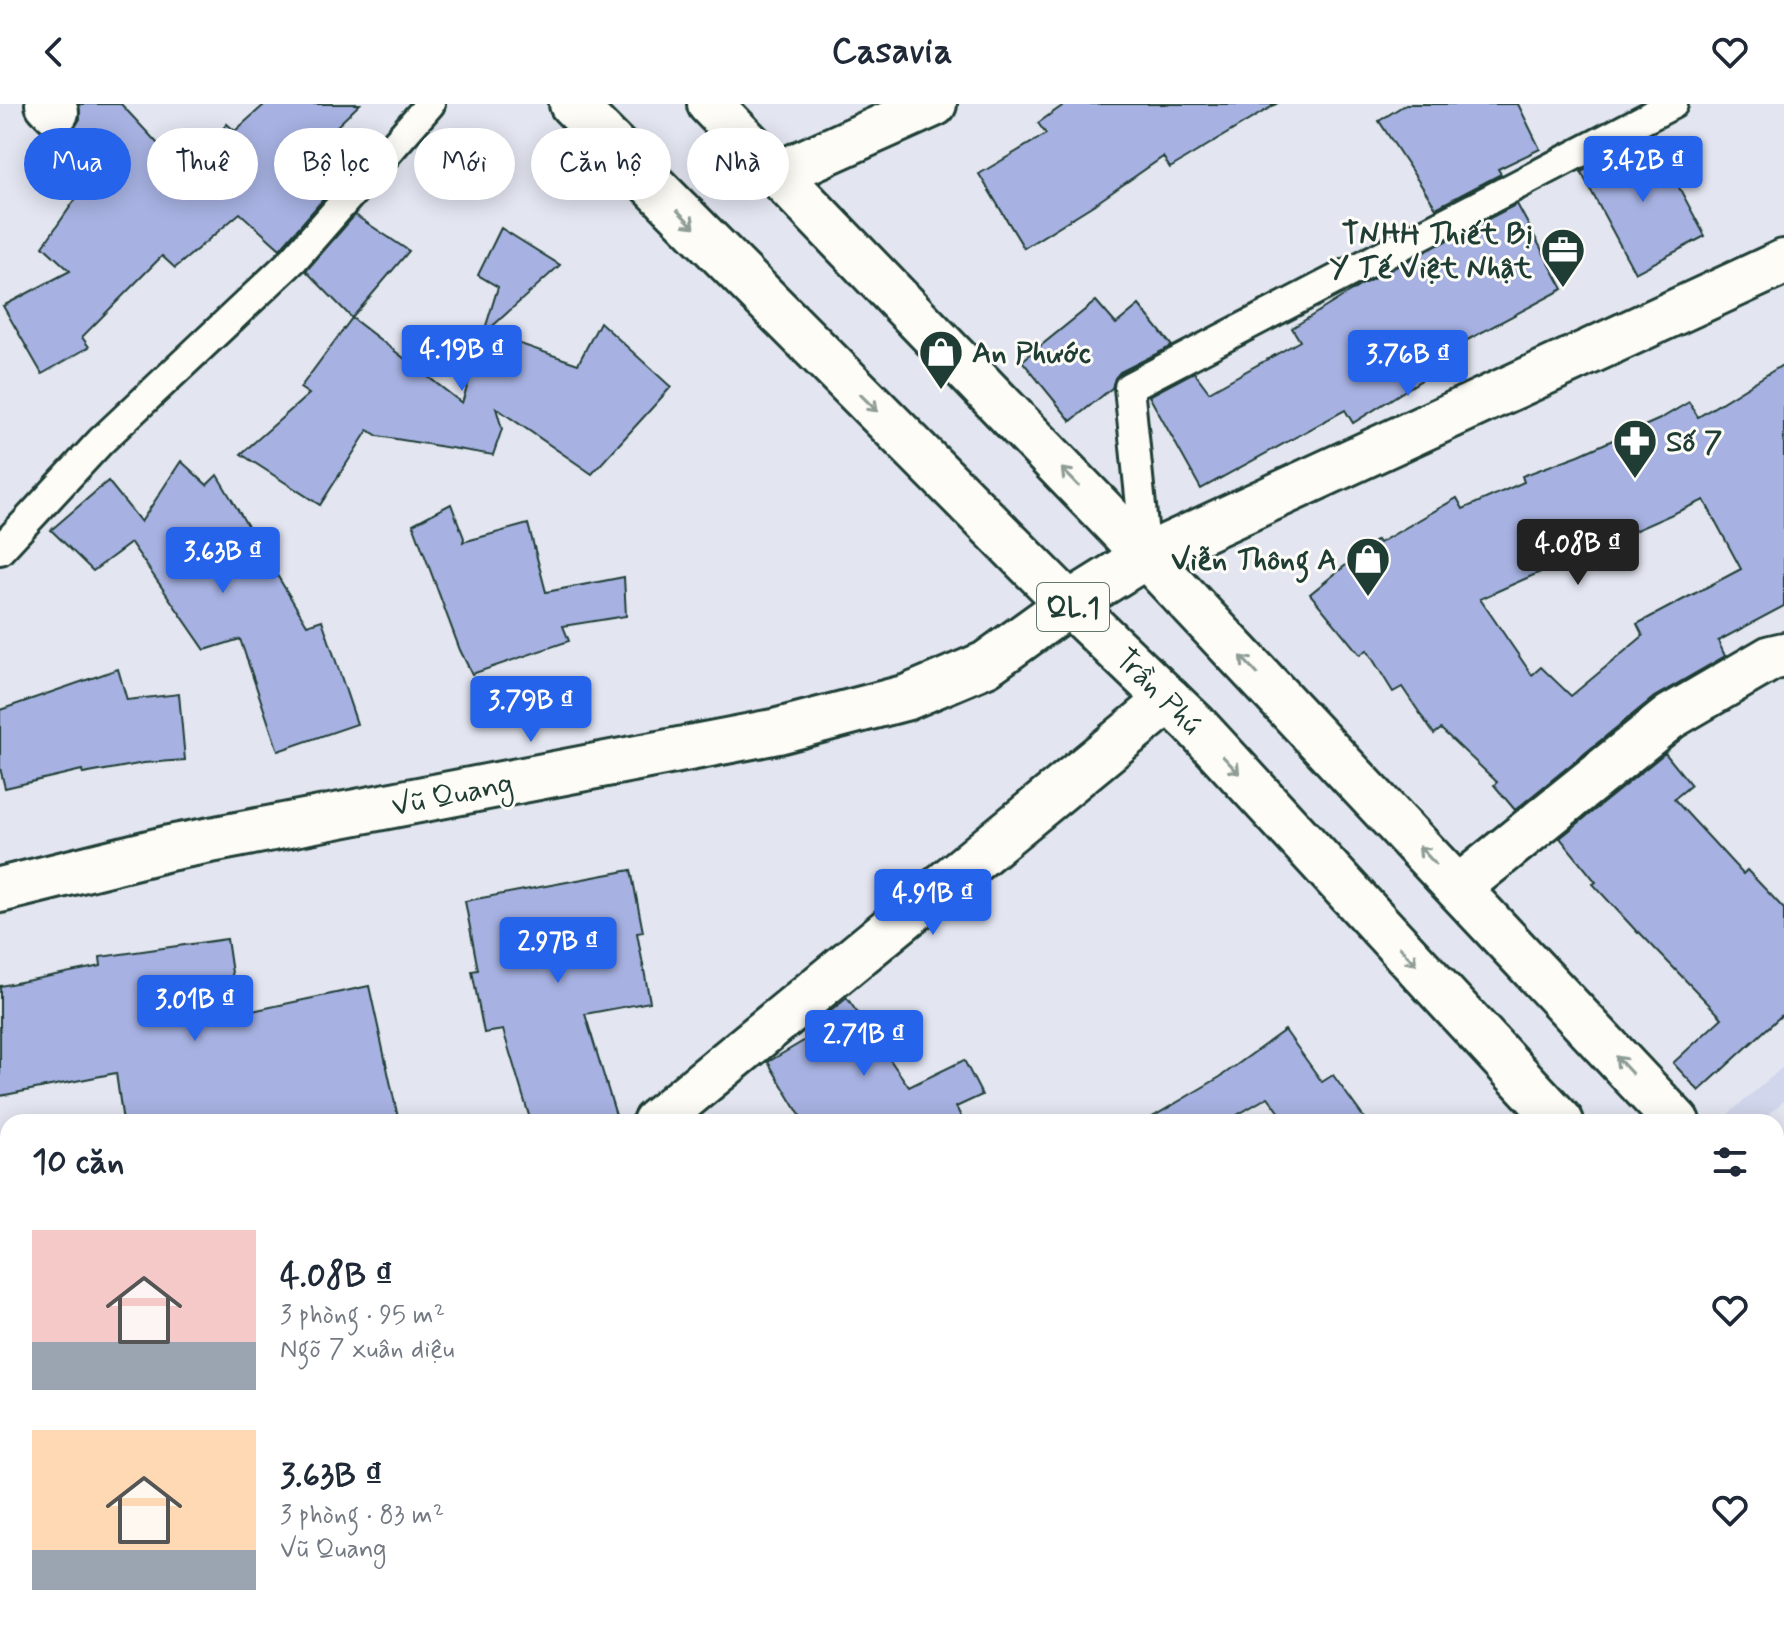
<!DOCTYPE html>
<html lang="vi">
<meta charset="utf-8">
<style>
body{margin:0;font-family:Mynerve,sans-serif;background:#f2f2f3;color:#1f2937;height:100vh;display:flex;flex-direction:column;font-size:30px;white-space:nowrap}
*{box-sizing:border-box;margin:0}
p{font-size:26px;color:#747a83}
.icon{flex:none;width:44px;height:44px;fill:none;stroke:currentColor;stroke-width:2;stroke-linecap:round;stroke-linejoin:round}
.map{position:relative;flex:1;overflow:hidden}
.drawer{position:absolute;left:0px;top:1010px;width:1784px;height:514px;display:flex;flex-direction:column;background:#fff;border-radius:24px 24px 0 0;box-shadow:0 4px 20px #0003}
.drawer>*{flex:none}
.banner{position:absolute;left:24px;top:24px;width:800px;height:72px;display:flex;gap:16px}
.price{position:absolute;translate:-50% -68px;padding:0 18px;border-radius:8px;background:#2563eb;color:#fff;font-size:26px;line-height:52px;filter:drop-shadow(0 2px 4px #0008)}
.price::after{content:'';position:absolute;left:50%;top:48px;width:24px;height:18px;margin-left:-12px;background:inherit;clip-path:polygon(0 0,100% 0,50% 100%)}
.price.active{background:#222;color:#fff}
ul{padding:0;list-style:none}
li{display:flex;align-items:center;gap:24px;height:200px;padding:0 32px}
li span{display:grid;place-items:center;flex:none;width:224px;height:160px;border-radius:0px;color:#555}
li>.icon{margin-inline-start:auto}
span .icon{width:96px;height:96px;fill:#fffc;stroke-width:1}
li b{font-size:34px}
h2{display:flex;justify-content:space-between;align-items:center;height:96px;padding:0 32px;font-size:34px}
.chip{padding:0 28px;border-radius:36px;background:#fff;box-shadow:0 4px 20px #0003;font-size:28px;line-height:72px}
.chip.active{background:#2563eb;color:#fff}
header{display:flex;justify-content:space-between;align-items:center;height:104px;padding:0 32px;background:#fff;font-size:36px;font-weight:800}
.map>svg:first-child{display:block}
</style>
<header><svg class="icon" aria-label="back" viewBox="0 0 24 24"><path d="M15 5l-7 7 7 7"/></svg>Casavia<svg class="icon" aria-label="heart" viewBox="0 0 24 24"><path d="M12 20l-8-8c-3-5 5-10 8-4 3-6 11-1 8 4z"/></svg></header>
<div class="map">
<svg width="1784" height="1523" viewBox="0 0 1784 1523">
<rect width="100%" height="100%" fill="#e3e6f1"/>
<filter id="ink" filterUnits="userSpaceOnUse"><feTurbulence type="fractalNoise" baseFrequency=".0125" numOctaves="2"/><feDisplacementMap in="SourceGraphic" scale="16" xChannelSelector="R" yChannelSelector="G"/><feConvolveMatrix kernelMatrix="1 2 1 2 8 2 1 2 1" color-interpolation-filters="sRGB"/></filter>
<g filter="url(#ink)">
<!-- built -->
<path fill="#d1d6ec" d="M1784,962v35l-24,21h-31l-4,-5z"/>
<!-- building -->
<g fill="#a7b2e2" stroke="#1f3d34" stroke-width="2" fill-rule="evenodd">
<path d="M79,0h42l63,68 43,-48 8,7 30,-27h95l-52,50 25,34 -53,61 -40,-36 -65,55 -13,-12 -80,81 7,10 -47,27 -39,-68 67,-35 -27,-25 52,-75 -34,-35 12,-6 7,-11z"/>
<path d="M1065,0h211l-106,64 -7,-11 -65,45 -74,46 -45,-74 67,-40 -8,-11z"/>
<path d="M1406,0h112l22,45 -42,20 3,5 -65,34 -57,-87z"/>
<path d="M1651,31l54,101 -70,37 -54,-101z"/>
<path d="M1517,100l46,85 -105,56 5,9 -110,69 -8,-13 -144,79 -52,-93 45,-24 15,20 91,-51 -8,-13 71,-44z"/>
<path d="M355,111l54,36 -57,67 -46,-47z"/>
<path d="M501,124l59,37 -74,67 92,32 22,-42 71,65 -79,87 -96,-66 6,21 -9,26 -115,-19 -10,-6 -48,75 -79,-51 68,-60 -9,-6 52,-70 110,85 36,-116 -20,-12z"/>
<path d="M1096,197l20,23 23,-19 33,41 -52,26 -5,6 -3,10 -41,33 -49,-60z"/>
<path d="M1784,260v242l-66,35 7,15 -71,41 -139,113 -21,-25 3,-3 -56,-53 -7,5 -32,-47 -9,5 -26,-42 -7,5 -50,-61 67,-54 2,3 78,-45 6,11 61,-27 -2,-6 57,-21 81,-36 29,-17 9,15zM1704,396l37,69 -104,55 6,12 -72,60 -30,-29 -9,8 -52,-76 76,-34 1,3 54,-20 -2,-6z"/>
<path d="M181,357l26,24 10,-10 90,150 15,-5 35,104 -79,27 -38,-112 -35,11 -74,-107 -38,28 -42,-41 57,-49 33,41z"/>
<path d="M451,400l13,34 -1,4 65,-18 18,68 78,-15 2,39 -63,10 6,15 -97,33 -12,-24 -47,-126z"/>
<path d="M118,565l9,31 52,-6 6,66 -41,3 -61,11 -1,-4 -77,18 -5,-20v-58z"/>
<path d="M1665,649l26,32 -17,14 69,75 4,-4 37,39v104l-85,78 -26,-28 49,-45 -83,-86 -1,1 -45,-49 3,-2 -36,-44z"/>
<path d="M631,766l12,62 -6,1 13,69 -65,12 33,108h-87l-28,-92 -19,3 -12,-62 6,-1 -13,-69z"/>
<path d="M227,835l11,75 131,-28 30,136h-276l-7,-49 -116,23v-110l101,-20 -1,-9z"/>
<path d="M847,894l62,89 55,-27 18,35 -26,12 8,15h-160l-36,-60 44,-26 -5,-6z"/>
<path d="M1285,926l37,52 11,-7 34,47h-100l13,-9 -12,-16 -43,25h-81l76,-45z"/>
</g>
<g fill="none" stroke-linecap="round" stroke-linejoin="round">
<!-- lane casing -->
<g stroke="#1f3d34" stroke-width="34">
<g id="lane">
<path d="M0,446l101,-109 193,-182 136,-155"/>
<path d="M1146,452l-17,-169 544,-283"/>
<path d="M1776,1475l8,-6"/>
<path d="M941,1516l8,7"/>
<path d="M1711,1523l10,-7"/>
</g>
</g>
<!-- street casing -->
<g stroke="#1f3d34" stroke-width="50">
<g id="street">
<path d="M48,0l8,8"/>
<path d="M778,70l156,-70"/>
<path d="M1458,784l212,-171 101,-59 13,-3"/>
<path d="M655,1018l514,-422"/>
<path d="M54,1523l4,-7"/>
</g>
</g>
<!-- secondary casing -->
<g stroke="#1f3d34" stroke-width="50">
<path id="secondary" d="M0,786l169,-42 609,-117 130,-34 78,-33 83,-60 77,-48 638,-294"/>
</g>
<!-- primary casing -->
<g stroke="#1f3d34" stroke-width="50">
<g id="primary">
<path d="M572,0l497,500 125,120 367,398"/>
<path d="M710,0l436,452 531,566"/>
<path d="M1776,1124l8,9"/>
<path d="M1776,1251l8,8"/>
</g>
</g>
<!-- lane -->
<use href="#lane" stroke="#fdfcf7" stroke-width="28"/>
<!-- street -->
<use href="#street" stroke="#fdfcf7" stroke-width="44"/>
<!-- secondary -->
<use href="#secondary" stroke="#fdfcf7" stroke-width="44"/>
<!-- primary -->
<use href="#primary" stroke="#fdfcf7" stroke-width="44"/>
</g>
<!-- one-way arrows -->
<defs><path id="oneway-shaft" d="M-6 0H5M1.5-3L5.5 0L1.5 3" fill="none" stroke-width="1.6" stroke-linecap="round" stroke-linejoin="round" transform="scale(2)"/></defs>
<g stroke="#8e9c96">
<use href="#oneway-shaft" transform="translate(686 115) rotate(45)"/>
<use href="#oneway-shaft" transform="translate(869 299) rotate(45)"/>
<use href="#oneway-shaft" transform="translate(1070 373) rotate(-134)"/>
<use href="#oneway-shaft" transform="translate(1249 561) rotate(-133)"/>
<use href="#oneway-shaft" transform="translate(1231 661) rotate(47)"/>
<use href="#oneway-shaft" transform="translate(1427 751) rotate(-133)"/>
<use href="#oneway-shaft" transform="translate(1408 852) rotate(47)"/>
<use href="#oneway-shaft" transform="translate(1624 961) rotate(-133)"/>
</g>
</g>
<!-- icons -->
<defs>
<g id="office-pin" transform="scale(2.3)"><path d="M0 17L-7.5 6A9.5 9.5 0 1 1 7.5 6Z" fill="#1f3d34" stroke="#fdfcf7"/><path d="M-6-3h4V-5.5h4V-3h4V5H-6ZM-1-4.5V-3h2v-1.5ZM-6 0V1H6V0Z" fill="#fff"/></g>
<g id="shop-pin" transform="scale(2.3)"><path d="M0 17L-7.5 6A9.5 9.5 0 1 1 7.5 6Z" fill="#1f3d34" stroke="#fdfcf7"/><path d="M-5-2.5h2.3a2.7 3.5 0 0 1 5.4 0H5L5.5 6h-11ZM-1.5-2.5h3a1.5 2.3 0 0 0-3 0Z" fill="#fff"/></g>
<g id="pharmacy-pin" transform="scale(2.3)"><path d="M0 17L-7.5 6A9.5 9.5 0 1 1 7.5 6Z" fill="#1f3d34" stroke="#fdfcf7"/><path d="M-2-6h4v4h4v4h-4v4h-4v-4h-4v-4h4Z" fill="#fff"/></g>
</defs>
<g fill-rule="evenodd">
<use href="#office-pin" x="1563" y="146"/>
<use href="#shop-pin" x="941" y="248"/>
<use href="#pharmacy-pin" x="1635" y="337"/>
<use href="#shop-pin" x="1368" y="455"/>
</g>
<g text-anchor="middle" stroke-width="6" stroke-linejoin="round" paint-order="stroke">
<!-- shield labels -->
<rect fill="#fdfcf7" stroke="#62766e" stroke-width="2" x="1037" y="479" width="72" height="48" rx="6"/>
<g font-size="28" font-weight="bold" fill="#1f3d34">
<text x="1073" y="513">QL.1</text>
</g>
<!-- poi labels -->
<g font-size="30" font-weight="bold" fill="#1f3d34" stroke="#fdfcf7" text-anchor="end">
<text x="1532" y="139">TNHH Thiết Bị<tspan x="1532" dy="34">Y Tế Việt Nhật</tspan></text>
<text x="972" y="258" text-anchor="start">An Phước</text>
<text x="1666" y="347" text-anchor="start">Số 7</text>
<text x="1337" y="465">Viễn Thông A</text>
</g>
<!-- street labels -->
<g font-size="30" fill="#1f3d34" stroke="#fdfcf7">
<text transform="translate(1159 587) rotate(45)" y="10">Trần Phú</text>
<text transform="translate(452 690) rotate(-11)" y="10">Vũ Quang</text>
</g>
</g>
</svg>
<b class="price" style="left:1643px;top:100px">3.42B ₫</b>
<b class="price" style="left:462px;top:289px">4.19B ₫</b>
<b class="price" style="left:1408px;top:294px">3.76B ₫</b>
<b class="price active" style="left:1578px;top:483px">4.08B ₫</b>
<b class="price" style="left:223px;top:491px">3.63B ₫</b>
<b class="price" style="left:531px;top:640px">3.79B ₫</b>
<b class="price" style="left:933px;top:833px">4.91B ₫</b>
<b class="price" style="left:558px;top:881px">2.97B ₫</b>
<b class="price" style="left:195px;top:939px">3.01B ₫</b>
<b class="price" style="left:864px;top:974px">2.71B ₫</b>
<div class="banner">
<a class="chip active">Mua</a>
<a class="chip">Thuê</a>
<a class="chip">Bộ lọc</a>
<a class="chip">Mới</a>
<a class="chip">Căn hộ</a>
<a class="chip">Nhà</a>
</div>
<section class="drawer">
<h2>10 căn<svg class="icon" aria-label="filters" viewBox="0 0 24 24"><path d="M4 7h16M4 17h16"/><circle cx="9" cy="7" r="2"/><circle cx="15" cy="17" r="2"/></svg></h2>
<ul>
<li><span style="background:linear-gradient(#f6c9c9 70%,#9aa5b1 0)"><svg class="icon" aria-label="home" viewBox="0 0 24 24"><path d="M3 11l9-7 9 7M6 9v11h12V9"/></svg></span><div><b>4.08B ₫</b><p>3 phòng · 95 m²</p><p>Ngõ 7 xuân diệu</p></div><svg class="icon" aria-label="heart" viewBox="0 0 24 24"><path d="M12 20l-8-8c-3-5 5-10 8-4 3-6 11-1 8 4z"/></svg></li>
<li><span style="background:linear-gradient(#ffd9b3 75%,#9aa5b1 0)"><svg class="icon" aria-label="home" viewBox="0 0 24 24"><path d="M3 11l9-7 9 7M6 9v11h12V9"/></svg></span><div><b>3.63B ₫</b><p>3 phòng · 83 m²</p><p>Vũ Quang</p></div><svg class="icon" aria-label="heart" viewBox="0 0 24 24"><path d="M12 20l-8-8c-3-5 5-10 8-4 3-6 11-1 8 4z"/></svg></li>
</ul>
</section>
</div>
